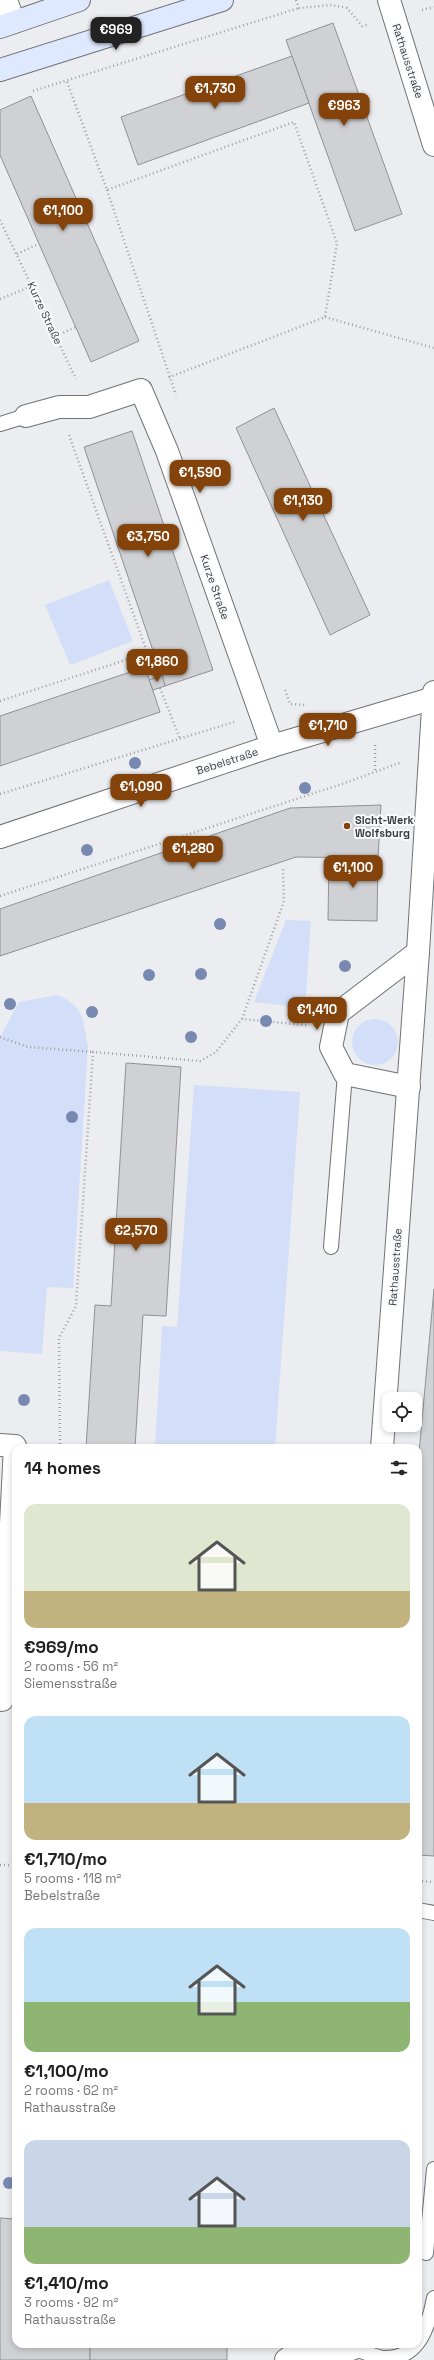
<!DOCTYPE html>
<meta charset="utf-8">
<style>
body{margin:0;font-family:"Space Grotesk",sans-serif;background:#f2f2f2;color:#222;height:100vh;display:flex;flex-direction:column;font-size:15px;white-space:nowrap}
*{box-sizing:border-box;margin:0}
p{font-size:13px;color:#767676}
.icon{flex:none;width:22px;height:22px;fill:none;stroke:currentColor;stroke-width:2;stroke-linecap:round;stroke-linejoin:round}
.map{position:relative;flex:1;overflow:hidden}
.drawer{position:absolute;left:12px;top:1444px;width:410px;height:904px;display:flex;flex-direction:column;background:#fff;border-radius:12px;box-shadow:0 2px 6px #0003}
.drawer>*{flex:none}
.fabs{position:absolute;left:382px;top:1392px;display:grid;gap:8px}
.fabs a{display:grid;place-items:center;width:40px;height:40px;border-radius:8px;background:#fff;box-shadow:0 2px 6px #0003;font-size:20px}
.price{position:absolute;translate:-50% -34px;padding:0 9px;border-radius:8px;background:#84430b;color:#fff;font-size:13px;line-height:26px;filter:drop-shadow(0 1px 2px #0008)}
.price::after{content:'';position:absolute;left:50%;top:24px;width:12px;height:9px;margin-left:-6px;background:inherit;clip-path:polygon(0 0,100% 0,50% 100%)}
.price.selected{background:#222;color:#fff}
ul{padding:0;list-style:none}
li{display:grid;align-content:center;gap:8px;height:212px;padding:0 12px}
li span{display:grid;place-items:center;height:124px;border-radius:12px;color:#555}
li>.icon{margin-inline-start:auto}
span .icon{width:72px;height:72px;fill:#fffc;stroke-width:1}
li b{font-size:17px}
h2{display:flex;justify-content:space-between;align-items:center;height:48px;padding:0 12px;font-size:17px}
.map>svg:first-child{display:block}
</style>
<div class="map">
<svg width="434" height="2360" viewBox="0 0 434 2360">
<rect width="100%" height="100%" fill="#ebedf0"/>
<!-- green -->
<g fill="#d3dff8">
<path d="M109,580l24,61 -63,24 -25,-60z"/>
<path d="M286,920l25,1 -6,87 -51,-6z"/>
<path d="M57,995c29,12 25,24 31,52l-15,241 -26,-1 -5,67 -42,-3v-314l19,-35z"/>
<circle cx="375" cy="1042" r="23"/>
<path d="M194,1085l106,7 -25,356h-120l7,-122 15,1z"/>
</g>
<!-- building -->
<g fill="#cfd1d4" stroke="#8f9194">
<path d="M333,23l69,191 -47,17 -69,-191z"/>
<path d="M292,56l17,47 -171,62 -17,-48z"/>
<path d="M31,96l108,245 -48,21 -91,-207v-45z"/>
<path d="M274,408l96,207 -40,20 -94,-207z"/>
<path d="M132,431l81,239 -48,16 -81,-239z"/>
<path d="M145,667l15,45 -160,54v-50z"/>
<path d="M162,675l3,11 -12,4 -4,-10z"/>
<path d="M381,805l-3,53 -82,-1 -296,99v-47l290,-101z"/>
<path d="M329,857l49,1 -1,63 -49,-1z"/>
<path d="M126,1063l55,4 -15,249 -23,-1 -8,133h-49l9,-143 16,1z"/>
<path d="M434,1289v567l-16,-1v-391z"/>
<path d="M0,2218l16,1v125h74v16h-90z"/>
<rect x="90" y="2344" width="137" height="16"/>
</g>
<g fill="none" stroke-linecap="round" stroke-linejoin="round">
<!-- service casing -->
<g stroke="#717276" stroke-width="16">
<g id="service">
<path d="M0,424l26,-8"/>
<path d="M331,1247l14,-173"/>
<path d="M418,1910l16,3"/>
<path d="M426,2253l8,-84"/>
<path d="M354,2348c9,4 19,8 29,10 37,2 46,-34 51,-60"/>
</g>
</g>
<!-- minor casing -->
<g stroke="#717276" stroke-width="24">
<g id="minor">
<path d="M6,0l8,22"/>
<path d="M389,0l45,145"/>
<path d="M26,416l33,-9h30l52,-17 26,61 105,295"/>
<path d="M0,837l272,-91 162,-48"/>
<path d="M409,1087l-64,-13 -14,-27 7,-34 80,-61"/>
<path d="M0,1445l15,1 -13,254"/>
<path d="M382,1448l36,-496 16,-260"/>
<path d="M331,2357l23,-9 3,-4"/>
<path d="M286,2360c12,-10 37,-17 46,0"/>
</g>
</g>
<!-- secondary casing -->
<g stroke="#717276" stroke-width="24">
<g id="secondary">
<path d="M0,27l79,-27"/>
<path d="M0,70l222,-70"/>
</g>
</g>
<!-- path -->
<g stroke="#9ea0a2" stroke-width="2.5" stroke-dasharray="1 3" stroke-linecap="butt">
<path d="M296,0l3,8 32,-3 16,3 15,18 5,-1"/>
<path d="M422,10l12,-3"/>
<path d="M67,82l40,108 187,-68 43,121 -12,74 -158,61"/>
<path d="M33,91l266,-83"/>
<path d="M107,190l69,205"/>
<path d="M0,220l76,159"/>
<path d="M17,254l22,-10"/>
<path d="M0,299l32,-13"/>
<path d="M325,317l109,31"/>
<path d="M56,336l20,-9"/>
<path d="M69,435l87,242"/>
<path d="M160,688l20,51"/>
<path d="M285,690l5,14 16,1"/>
<path d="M0,701l147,-48"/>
<path d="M375,770v-26"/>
<path d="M0,794l234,-72"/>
<path d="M0,896l342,-112 60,-22"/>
<path d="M242,1019l42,-118 -1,-32"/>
<path d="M0,1037l28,10 65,5"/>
<path d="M60,1448l-1,-110 17,-32 17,-254 107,9 16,-9 26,-33 64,6"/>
<path d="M0,1865h16"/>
<path d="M418,1881l16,1"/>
</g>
<!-- service -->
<use href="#service" stroke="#fff" stroke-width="14"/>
<!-- minor -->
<use href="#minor" stroke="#fff" stroke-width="22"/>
<!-- secondary -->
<use href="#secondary" stroke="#dee8ff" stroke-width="22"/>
</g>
<!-- trees -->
<g fill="#7889b1">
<circle cx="135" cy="763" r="6"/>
<circle cx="305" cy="788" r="6"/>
<circle cx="87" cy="850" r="6"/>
<circle cx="220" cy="924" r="6"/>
<circle cx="345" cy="966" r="6"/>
<circle cx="201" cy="974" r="6"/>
<circle cx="149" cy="975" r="6"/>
<circle cx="10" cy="1004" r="6"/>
<circle cx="92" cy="1012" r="6"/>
<circle cx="266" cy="1021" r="6"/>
<circle cx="191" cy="1037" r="6"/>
<circle cx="72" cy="1117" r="6"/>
<circle cx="24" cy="1400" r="6"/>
<circle cx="9" cy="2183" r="6"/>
</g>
<!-- markers -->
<circle fill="#84430b" stroke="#f8fafe" stroke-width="1.5" cx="347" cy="826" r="4"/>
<g text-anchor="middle" stroke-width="4" stroke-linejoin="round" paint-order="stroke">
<!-- street labels -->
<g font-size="11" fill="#3c3d3e" stroke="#f8fafe">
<text transform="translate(408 61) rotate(72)" y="4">Rathausstraße</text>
<text transform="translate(45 313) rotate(65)" y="4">Kurze Straße</text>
<text transform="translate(215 587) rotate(71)" y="4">Kurze Straße</text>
<text transform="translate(227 761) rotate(-18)" y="4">Bebelstraße</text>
<text transform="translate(395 1267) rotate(-86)" y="4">Rathausstraße</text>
</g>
<!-- poi labels -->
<g font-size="11" font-weight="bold" fill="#3c3d3e" stroke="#f8fafe" text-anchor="start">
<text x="355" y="824">Sicht-Werk<tspan x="355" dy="13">Wolfsburg</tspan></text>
</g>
</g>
</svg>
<div class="fabs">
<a><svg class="icon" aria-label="locate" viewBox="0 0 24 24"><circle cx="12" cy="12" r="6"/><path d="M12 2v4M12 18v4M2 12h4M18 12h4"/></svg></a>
</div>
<b class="price selected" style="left:116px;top:51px">€969</b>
<b class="price" style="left:215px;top:110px">€1,730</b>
<b class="price" style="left:344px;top:127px">€963</b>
<b class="price" style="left:63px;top:232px">€1,100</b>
<b class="price" style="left:200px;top:494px">€1,590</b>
<b class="price" style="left:303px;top:522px">€1,130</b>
<b class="price" style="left:148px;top:558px">€3,750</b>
<b class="price" style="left:157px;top:683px">€1,860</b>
<b class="price" style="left:328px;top:747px">€1,710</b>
<b class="price" style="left:141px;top:808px">€1,090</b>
<b class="price" style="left:193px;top:870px">€1,280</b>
<b class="price" style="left:353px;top:889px">€1,100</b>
<b class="price" style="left:317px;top:1031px">€1,410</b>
<b class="price" style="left:136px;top:1252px">€2,570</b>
<section class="drawer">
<h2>14 homes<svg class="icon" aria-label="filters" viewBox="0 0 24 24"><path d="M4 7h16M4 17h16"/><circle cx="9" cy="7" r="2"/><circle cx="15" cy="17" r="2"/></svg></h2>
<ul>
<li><span style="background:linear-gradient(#dfe7d0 70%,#c2b280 0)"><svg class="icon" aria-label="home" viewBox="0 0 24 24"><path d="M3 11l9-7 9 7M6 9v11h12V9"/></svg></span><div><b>€969/mo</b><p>2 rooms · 56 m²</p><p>Siemensstraße</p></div></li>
<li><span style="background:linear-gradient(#bfe0f5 70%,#c2b280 0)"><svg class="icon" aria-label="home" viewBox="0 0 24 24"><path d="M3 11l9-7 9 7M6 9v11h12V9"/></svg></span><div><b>€1,710/mo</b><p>5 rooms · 118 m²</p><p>Bebelstraße</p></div></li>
<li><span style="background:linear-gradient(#bfe0f5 60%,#8fb573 0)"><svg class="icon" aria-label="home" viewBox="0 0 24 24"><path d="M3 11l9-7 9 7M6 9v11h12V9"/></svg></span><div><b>€1,100/mo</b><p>2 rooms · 62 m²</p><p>Rathausstraße</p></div></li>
<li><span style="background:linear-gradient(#c9d6e8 70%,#8fb573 0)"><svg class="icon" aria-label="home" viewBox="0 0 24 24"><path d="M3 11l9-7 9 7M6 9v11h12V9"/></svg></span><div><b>€1,410/mo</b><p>3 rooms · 92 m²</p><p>Rathausstraße</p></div></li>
</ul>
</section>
</div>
